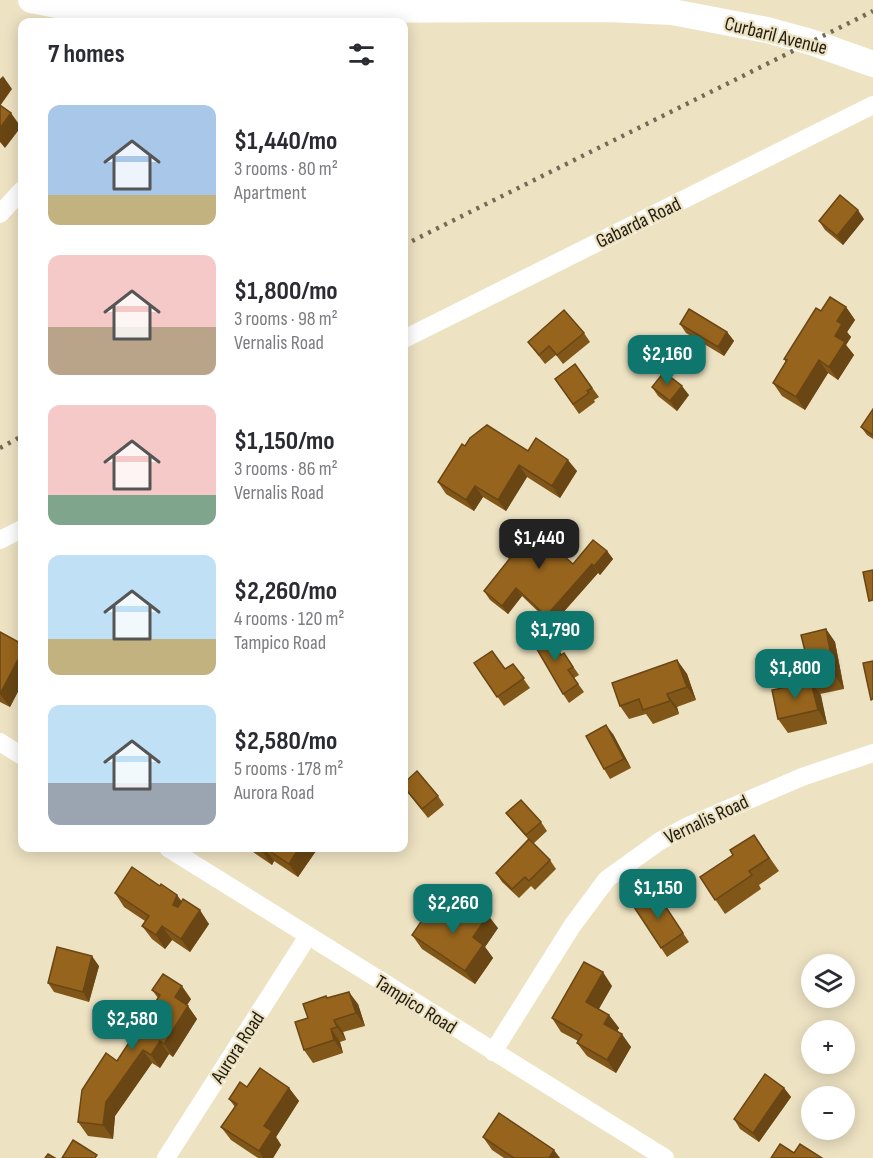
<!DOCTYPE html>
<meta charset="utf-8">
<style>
body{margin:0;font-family:"Sofia Sans Condensed",sans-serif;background:#f2f2f3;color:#2b2b33;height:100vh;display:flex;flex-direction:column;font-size:22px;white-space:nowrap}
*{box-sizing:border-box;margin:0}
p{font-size:20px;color:#7c7c81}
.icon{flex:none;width:33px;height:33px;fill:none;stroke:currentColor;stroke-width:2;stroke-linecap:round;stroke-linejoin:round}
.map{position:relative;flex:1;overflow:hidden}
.sheet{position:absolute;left:18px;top:18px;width:390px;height:834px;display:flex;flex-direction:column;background:#fff;border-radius:12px;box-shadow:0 3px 15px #0003}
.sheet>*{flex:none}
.controls{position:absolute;left:801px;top:954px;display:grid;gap:12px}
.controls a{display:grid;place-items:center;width:54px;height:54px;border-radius:50%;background:#fff;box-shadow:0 3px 15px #0003;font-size:30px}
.price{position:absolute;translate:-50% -51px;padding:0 14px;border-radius:12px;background:#0f766e;color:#fff;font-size:20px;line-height:39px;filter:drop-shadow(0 2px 3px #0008)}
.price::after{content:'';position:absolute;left:50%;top:36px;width:18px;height:14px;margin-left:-9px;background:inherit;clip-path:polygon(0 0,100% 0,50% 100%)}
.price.current{background:#222;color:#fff}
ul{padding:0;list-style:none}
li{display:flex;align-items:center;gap:18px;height:150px;padding:0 30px}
li span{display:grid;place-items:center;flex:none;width:168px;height:120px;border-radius:12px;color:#555}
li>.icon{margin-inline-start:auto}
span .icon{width:72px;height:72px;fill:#fffc;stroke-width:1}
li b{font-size:26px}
h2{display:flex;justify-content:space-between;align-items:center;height:72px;padding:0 30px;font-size:26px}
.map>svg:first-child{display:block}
</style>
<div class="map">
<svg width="873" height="1158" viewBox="0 0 873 1158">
<rect width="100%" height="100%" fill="#ede2c2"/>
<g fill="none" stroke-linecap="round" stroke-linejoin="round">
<!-- street -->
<g stroke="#fff" stroke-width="18">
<path d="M0,214l22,-24"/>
<path d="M404,339l469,-234"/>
<path d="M0,540l22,-11"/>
<path d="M0,742l22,14"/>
<path d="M168,848l497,310"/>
<path d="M493,1052l79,-126 35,-47 53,-38 28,-15 114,-49 71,-24"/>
<path d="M166,1158l142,-222"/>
</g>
<!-- secondary -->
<path stroke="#fff" stroke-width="26" d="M31,0l68,13 179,-3 330,-1 64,3 95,18 44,12 62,22"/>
<!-- rail -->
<g stroke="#726b57" stroke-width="4.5" stroke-dasharray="3 6" stroke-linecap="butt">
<path d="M404,245l469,-234"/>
<path d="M0,448l22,-12"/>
</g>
</g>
<!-- wall -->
<g fill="#815619">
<path d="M864,219l-21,26 -18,-15 -6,-9z"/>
<path d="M846,307l9,13 -8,12 4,5 -5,8 8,10 -16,25 -10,-7 -23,37 -23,-14 -9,-13 13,-21 -2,-3 37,-48z"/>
<path d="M680,324l47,8 7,9 -10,15 -38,-23z"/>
<path d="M584,333l6,9 -27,22 -7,-9 -11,9 -17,-22z"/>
<path d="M575,364l24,33 -5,3 1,2 -16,12 -24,-35z"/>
<path d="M652,387l37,8 -12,16 -19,-15z"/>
<path d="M873,409v30l-6,-4 -6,-8z"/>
<path d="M465,446l63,5 49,20 -17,27 -33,-21 -21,34 -23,-14 -9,14 -28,-17 -8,-12z"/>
<path d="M503,550l70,14 34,-13 6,8 -13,16 -2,-2 -46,52 -30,-29 -14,18 -18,-14 -6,-9 25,-32z"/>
<path d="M826,629l9,13 9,47 -24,5 7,30 -39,9 -10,-14 20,-34 9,-26z"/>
<path d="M0,632l22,12v40l-12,23 -10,-5z"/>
<path d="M552,639l9,16 3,-2 15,22 -5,3 10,14 -15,11 -6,-9z"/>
<path d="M677,660l10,14 9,26 -19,7 2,7 -26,10 -7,-10 -17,5 -9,-13z"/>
<path d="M474,663l31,6 8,-5 17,24 -26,18z"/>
<path d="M613,734l18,34 -21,11 -6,-10z"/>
<path d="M404,788l34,8 6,9 -16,13z"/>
<path d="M506,813l35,9 6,9 -14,13 17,16 6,9 -21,21 -4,-4 -12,12 -17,-16 -6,-9 32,-34 -15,-17z"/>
<path d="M754,835l25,36 -20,14 2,4 -36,25 -25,-37 33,-22z"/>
<path d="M250,848h68l-20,29 -24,-16 -2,4 -19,-13z"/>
<path d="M160,886l17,9 5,7 27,22 -19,28 -18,-12 -7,9 -13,-10 -10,-13 3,-5 -21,-14 -9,-14z"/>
<path d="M656,892l33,50 -22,15 -33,-50z"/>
<path d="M452,925l46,3 -13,19 8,11 -18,26 -53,-35 -10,-14z"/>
<path d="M99,966l-10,36 -35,-10 -6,-9z"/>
<path d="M612,986l-13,23 10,6 10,13 -2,3 14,16 -15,26 -29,-17 -10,-13 1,-2 -17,-9 -9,-14z"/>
<path d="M152,990l39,9 -4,6 10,14 -24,38 -4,-3 -9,14 -8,-5 -37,53 -2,23 -25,-3 -10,-14 80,-124z"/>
<path d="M326,996l2,2 30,6 7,22 -22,6 3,8 -6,2 3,11 -30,10 -9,-13 4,-32z"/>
<path d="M247,1087l42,1 10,13 -23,36 5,8 -8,13h-15l-27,-18 -10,-13 14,-20 -6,-8z"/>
<path d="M784,1088l7,9 -32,45 -19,-13 -6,-10z"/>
<path d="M483,1137l77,21h-56l-12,-8z"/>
</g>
<!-- shaded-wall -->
<g fill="#694614">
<path d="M3,76l9,13 -12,17v-27z"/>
<path d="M11,113l10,14 -16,21 -5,-6v-14z"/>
<path d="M858,210l6,9 -21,26 -6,-9z"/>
<path d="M846,307l9,13 -8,12 4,5 -5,8 8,10 -16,25 -9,-13 8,-46z"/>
<path d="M727,332l7,9 -10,15 -6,-9z"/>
<path d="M819,360l9,13 -23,37 -9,-13z"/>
<path d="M682,386l7,9 -12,16 -7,-10z"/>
<path d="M568,460l9,11 -17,27 -8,-12z"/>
<path d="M519,465l8,12 -21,34 -8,-11z"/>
<path d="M475,486l8,11 -9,14 -8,-11z"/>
<path d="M404,502l3,4 -3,4z"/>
<path d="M607,551l6,8 -13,16 -6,-9z"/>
<path d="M592,564l6,9 -46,52 -6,-9z"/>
<path d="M516,588l6,8 -14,18 -6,-8z"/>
<path d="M826,629l9,13 9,47 -9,-13z"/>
<path d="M22,652v32l-12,23 -10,-13z"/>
<path d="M677,660l10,14 9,26 -9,-13z"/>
<path d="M811,682l10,13 6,29 -9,-14z"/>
<path d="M667,694l10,13 2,7 -9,-13z"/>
<path d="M606,725l7,9 18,34 -7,-9z"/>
<path d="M265,848l9,13 -2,4 -10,-14z"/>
<path d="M299,848h19l-20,29 -9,-13z"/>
<path d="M177,895l9,13 -3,10 -10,-13z"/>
<path d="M200,910l9,14 -19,28 -9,-13z"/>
<path d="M488,915l10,13 -13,19 8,11 -18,26 -10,-13 8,-34z"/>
<path d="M162,926l10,14 -7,9 -9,-14z"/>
<path d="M92,956l7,10 -10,36 -6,-10z"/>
<path d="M603,972l9,14 -17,29 -9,-13z"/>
<path d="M182,986l9,13 -7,11 -9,-13z"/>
<path d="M349,992l9,12 7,22 -9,-13z"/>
<path d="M188,1006l9,13 -24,38 -9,-13z"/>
<path d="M609,1015l10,13 -5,10 -10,-14z"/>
<path d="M334,1020l9,12 3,8 -9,-13z"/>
<path d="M331,1029l9,13 3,11 -9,-13z"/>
<path d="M622,1034l9,13 -15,26 -9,-13z"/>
<path d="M160,1041l9,13 -9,14 -9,-13z"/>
<path d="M143,1050l9,13 -37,53 -2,23 -10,-14 3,-23z"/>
<path d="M289,1088l10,13 -23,36 5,8 -8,13h-10l-4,-7 5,-25z"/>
<path d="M784,1088l7,9 -32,45 -6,-9z"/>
<path d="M554,1150l6,8h-11z"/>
</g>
<!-- building -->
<g fill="#96641d" stroke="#694614" stroke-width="1.5">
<path d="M0,105l11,8 -11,15z"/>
<path d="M840,195l18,15 -21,26 -18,-15z"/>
<path d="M830,297l16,10 -9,14 5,3 -7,12 10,6 -16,25 -10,-7 -23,37 -23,-14 14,-23 -3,-1 32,-51 5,3z"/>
<path d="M689,309l38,23 -9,15 -38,-23z"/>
<path d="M564,310l20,23 -27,22 -8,-9 -10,9 -11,-13z"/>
<path d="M575,364l17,24 -5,3 2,2 -16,11 -18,-25z"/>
<path d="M664,372l18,14 -12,15 -18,-14z"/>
<path d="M873,409v26l-12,-8z"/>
<path d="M487,425l41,26 8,-13 32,22 -16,26 -33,-21 -21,35 -23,-14 -9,14 -28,-18 24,-38 3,2 5,-8z"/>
<path d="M523,520l50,44 20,-24 14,11 -13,15 -2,-2 -46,52 -30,-28 -14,18 -18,-15 27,-34 -8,-7v-6z"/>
<path d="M873,570v30l-4,1 -6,-29z"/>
<path d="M826,629l9,47 -37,9 -5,-23 14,-3 -6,-24z"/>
<path d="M546,631l15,24 3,-2 9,14 -5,3 10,14 -15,10 -32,-55z"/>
<path d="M0,632l22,12v8l-22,42z"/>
<path d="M492,651l13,18 8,-5 11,14 -27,19 -23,-34z"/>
<path d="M677,660l10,27 -20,7 3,7 -27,9 -4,-11 -19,7 -8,-23z"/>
<path d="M873,661v38l-2,1 -8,-37z"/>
<path d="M811,682l7,28 -40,9 -6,-29z"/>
<path d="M606,725l18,34 -20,10 -18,-33z"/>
<path d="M417,771l21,25 -16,13 -18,-22v-4z"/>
<path d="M521,800l20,22 -15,13 -20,-22z"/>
<path d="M754,835l15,23 -20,13 3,4 -37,25 -15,-23 33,-22 -3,-5z"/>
<path d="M529,839l21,21 -21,21 -4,-4 -13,12 -16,-16z"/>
<path d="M257,848h42l-10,16 -24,-16 -3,3z"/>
<path d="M132,867l28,19 1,-2 16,11 -4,10 5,2 5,-8 17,11 -19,29 -19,-13 -6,9 -14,-9 7,-10 -34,-23z"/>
<path d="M656,892l27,41 -22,15 -27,-41z"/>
<path d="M468,901l20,14 -15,22 10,8 -18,26 -53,-36 17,-25 23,15z"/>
<path d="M57,947l35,9 -9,36 -35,-9z"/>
<path d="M584,962l19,10 -17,30 23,13 -5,9 18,10 -15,26 -30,-17 5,-8 -30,-17z"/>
<path d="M163,974l19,12 -7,11 13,9 -24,38 -4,-3 -9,14 -8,-5 -37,52 -3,23 -25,-3 4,-32 24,-37 11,8 43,-66 -8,-5z"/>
<path d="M349,992l7,21 -22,7 3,7 -6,2 3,11 -30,10 -9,-28 13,-4 -5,-14 23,-8 1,2z"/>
<path d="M260,1068l29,20 -25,38 8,5 -13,20 -38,-24 16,-23 -8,-5 11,-17 7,5z"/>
<path d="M765,1074l19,14 -31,45 -19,-14z"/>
<path d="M499,1113l55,37 -5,8h-35l-31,-21z"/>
<path d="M73,1140l24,15 -2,3h-33z"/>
<path d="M780,1144l14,9 6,-9 22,14h-51z"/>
<path d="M48,1154l7,4h-10z"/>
</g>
<g text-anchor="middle" stroke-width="4.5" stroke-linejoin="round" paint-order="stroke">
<!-- street labels -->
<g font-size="20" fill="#211d11" stroke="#ede2c2">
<text transform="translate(776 35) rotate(14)" y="7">Curbaril Avenue</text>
<text transform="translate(638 222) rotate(-26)" y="7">Gabarda Road</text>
<text transform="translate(706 819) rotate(-25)" y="7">Vernalis Road</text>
<text transform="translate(416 1004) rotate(32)" y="7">Tampico Road</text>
<text transform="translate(237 1047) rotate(-57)" y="7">Aurora Road</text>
</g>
</g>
</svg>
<div class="controls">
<a><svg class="icon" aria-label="layers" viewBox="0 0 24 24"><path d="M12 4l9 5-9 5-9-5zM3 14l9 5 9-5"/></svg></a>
<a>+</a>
<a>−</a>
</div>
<b class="price" style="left:667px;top:386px">$2,160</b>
<b class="price current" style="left:539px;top:570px">$1,440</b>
<b class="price" style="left:555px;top:662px">$1,790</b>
<b class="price" style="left:795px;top:700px">$1,800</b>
<b class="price" style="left:658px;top:920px">$1,150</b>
<b class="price" style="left:453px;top:935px">$2,260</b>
<b class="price" style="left:132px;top:1051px">$2,580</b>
<section class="sheet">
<h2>7 homes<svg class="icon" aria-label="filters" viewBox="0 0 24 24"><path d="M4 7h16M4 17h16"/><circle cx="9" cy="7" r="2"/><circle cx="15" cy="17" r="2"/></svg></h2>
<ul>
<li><span style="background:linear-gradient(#a9c7e8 75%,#c2b280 0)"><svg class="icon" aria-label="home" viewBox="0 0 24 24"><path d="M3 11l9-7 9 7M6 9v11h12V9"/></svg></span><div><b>$1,440/mo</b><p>3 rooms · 80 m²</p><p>Apartment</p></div></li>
<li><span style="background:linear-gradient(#f6c9c9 60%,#b9a48a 0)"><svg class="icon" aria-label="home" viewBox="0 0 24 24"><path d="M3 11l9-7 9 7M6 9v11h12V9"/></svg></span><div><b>$1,800/mo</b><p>3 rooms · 98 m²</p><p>Vernalis Road</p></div></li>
<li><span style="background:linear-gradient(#f6c9c9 75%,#7fa58c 0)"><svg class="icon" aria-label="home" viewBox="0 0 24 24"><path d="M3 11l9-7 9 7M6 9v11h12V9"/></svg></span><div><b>$1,150/mo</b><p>3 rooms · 86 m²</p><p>Vernalis Road</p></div></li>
<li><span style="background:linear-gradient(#bfe0f5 70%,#c2b280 0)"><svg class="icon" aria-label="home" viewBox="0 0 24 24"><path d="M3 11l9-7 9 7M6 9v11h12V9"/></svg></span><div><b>$2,260/mo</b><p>4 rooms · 120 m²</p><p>Tampico Road</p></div></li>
<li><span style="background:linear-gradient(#bfe0f5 65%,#9aa5b1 0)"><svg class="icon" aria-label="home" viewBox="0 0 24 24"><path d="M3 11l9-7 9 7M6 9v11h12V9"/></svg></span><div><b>$2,580/mo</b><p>5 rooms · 178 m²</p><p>Aurora Road</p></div></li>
</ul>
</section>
</div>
